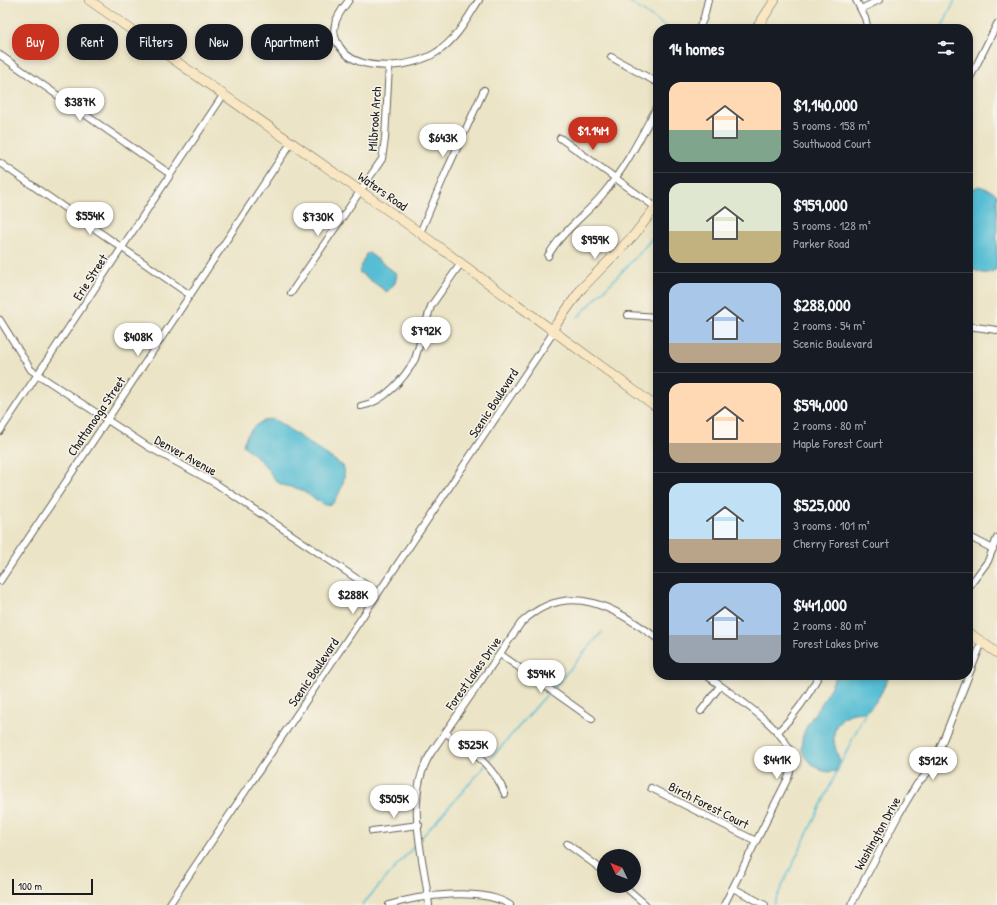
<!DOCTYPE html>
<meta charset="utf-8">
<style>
body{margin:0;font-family:"Patrick Hand",sans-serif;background:#242831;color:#f1f3f6;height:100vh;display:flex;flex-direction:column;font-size:15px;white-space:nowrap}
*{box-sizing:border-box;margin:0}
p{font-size:13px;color:#9ea1a6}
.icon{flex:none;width:22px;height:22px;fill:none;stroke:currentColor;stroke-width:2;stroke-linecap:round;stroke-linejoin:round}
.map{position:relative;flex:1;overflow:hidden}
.details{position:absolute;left:653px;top:24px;width:320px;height:656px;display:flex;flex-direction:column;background:#171b24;border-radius:16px;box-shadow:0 2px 6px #0003}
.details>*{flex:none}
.hud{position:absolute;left:12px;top:24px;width:380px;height:36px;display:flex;gap:8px}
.needle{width:26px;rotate:313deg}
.fabs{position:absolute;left:597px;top:849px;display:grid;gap:8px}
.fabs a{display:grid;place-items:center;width:44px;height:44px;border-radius:50%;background:#171b24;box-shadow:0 2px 6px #0003;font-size:20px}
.scale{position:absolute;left:12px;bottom:10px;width:81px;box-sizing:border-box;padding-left:4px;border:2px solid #1c1c1c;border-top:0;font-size:11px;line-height:14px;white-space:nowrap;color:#1c1c1c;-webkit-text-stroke:3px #f7f3e8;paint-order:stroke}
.price{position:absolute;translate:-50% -34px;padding:0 9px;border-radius:14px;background:#fff;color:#222;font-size:13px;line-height:26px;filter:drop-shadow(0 1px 2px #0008)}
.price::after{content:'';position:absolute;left:50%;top:24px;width:12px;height:9px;margin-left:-6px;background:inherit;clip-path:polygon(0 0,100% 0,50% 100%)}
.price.active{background:#c8321e;color:#fff}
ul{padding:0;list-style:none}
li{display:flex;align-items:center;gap:12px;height:100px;padding:0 16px}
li+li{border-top:1px solid #363941}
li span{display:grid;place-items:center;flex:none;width:112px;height:80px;border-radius:12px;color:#555}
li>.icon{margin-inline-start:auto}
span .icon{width:48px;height:48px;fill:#fffc;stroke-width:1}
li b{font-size:17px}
h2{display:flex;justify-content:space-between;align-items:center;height:48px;padding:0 16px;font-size:17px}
.pill{padding:0 14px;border-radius:16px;background:#171b24;box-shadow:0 2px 6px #0003;font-size:14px;line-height:36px}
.pill.active{background:#c8321e;color:#fff}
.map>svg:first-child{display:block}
</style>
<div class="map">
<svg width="997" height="905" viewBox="0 0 997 905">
<rect width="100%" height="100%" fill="#f7f3e8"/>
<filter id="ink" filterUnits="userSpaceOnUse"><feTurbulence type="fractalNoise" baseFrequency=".025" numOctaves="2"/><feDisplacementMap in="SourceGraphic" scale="8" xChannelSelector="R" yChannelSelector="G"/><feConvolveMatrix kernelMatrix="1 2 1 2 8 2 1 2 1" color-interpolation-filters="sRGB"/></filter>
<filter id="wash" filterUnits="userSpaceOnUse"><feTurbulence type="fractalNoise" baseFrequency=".012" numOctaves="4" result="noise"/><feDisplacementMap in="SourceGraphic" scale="16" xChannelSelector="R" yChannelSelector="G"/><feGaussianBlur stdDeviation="0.9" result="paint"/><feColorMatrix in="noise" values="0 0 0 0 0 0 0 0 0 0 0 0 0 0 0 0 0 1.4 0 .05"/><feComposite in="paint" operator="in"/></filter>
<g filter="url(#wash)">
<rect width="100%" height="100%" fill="#ebe4c6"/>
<!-- water -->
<g fill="#57bed4" stroke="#3a6d78">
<path d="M979,186l14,5 4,4v74c-15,9 -16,1 -29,0v-76l4,-4z"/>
<path d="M369,253l28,21 -2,9 -8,9 -28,-20 7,-18z"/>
<path d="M271,419l6,2 66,45c5,9 -4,31 -11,38l-7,1 -26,-16 -17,-4 -6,-4 -12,-17 -21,-19c4,-14 14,-24 28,-26z"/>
<path d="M837,675h53c-6,11 -11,26 -21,34 -5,4 -9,3 -15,4 -25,6 -23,29 -14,47l-4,11c-9,2 -16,0 -23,-6 -25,-18 -3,-45 9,-62 6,-9 9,-19 15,-28z"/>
</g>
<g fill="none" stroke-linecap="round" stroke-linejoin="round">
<!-- stream -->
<g stroke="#57bed4" stroke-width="1.5">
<path d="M627,0l42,29"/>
<path d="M941,29l14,-29"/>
<path d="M578,317l59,-61 21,-25"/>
<path d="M552,690l50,-58"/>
<path d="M487,763l62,-71"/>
<path d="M421,838l64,-72"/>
<path d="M362,905l55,-62"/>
<path d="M773,905l94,-196"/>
</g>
</g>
</g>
<g filter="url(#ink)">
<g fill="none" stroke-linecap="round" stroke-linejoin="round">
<!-- street casing -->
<g stroke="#646258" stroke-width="8">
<g id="street">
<path d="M349,0c-5,7 -12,15 -14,24 -2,8 0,16 5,23 17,27 73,21 97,5 19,-12 30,-33 42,-52"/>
<path d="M856,0l9,18 3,11"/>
<path d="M861,9l18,-9"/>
<path d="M699,29l5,-12 4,-17"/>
<path d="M310,47l26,-7"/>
<path d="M0,55l170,119"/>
<path d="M611,57l47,26"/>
<path d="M968,82l29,-58"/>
<path d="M560,138l98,71"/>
<path d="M0,163l190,132"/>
<path d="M420,233l26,-61 38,-82"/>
<path d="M548,256c13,-24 38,-41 55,-62 23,-27 38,-58 55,-89"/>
<path d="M291,293l91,-134 3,-20 4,-73"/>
<path d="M628,315l30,2"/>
<path d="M0,320l31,50 116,76 68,37 163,110"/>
<path d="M968,326l29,4"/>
<path d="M361,406c23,-4 43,-27 54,-47l16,-53 30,-43"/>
<path d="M0,431l224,-337"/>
<path d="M968,536l25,13"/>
<path d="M0,581l291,-438"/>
<path d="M968,588l20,-27 9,-23"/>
<path d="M500,654l92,65"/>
<path d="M706,675c22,17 78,52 85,79 2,7 0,16 -3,24l-64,127"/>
<path d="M701,711l19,-25"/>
<path d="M446,733c24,17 48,32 59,61"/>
<path d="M777,733c18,-18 31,-36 42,-58"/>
<path d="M651,788l105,53"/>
<path d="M372,831l47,-6"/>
<path d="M567,844l37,27"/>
<path d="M624,886l22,19"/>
<path d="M733,888l32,17"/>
<path d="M169,905l330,-492 52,-77 1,-6"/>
<path d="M389,905c31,-10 93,-18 121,0"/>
<path d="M429,905c-5,-48 -26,-108 2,-152l90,-130c47,-44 94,-16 137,16"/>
<path d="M851,905l48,-91 18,-30 15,-16 50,-126"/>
</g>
</g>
<!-- secondary casing -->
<g stroke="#646258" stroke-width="10">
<g id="secondary">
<path d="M89,0l331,233 238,175"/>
<path d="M756,29l19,-29"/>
<path d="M552,330l30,-42 52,-53 24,-31"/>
<path d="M968,632l29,21"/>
</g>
</g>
<!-- street -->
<use href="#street" stroke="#fff" stroke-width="6"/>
<!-- secondary -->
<use href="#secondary" stroke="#f9e7c3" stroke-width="9"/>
</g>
</g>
<g text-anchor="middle" stroke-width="3" stroke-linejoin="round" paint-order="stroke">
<!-- street labels -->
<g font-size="13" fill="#1c1c1c" stroke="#f7f3e8">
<text transform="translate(374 119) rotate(-86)" y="5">Milbrook Arch</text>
<text transform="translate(383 191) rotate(35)" y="5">Waters Road</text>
<text transform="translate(90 277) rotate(-57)" y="5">Erie Street</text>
<text transform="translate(493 403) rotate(-57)" y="5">Scenic Boulevard</text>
<text transform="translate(96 416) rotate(-56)" y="5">Chattanooga Street</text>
<text transform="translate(186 455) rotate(29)" y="5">Denver Avenue</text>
<text transform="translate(313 672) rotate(-56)" y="5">Scenic Boulevard</text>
<text transform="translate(473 673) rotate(-55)" y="5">Forest Lakes Drive</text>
<text transform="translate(709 805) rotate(27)" y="5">Birch Forest Court</text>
<text transform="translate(877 833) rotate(-61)" y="5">Washington Drive</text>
</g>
</g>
</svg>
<div class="fabs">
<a><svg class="needle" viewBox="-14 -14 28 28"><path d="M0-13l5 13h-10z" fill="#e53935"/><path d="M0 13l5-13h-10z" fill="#9ea1a6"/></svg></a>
</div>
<div class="scale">100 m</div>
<b class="price" style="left:80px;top:122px">$387K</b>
<b class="price active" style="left:593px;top:151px">$1.14M</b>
<b class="price" style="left:443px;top:158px">$643K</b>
<b class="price" style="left:90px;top:236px">$554K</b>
<b class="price" style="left:318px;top:237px">$730K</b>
<b class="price" style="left:595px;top:260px">$959K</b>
<b class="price" style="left:426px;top:351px">$792K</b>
<b class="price" style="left:138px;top:357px">$408K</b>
<b class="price" style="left:353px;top:615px">$288K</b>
<b class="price" style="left:541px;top:694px">$594K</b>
<b class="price" style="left:473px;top:765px">$525K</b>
<b class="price" style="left:777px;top:780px">$441K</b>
<b class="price" style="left:933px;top:781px">$512K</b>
<b class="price" style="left:394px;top:819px">$505K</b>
<div class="hud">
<a class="pill active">Buy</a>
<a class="pill">Rent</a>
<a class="pill">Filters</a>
<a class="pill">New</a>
<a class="pill">Apartment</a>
</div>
<section class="details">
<h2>14 homes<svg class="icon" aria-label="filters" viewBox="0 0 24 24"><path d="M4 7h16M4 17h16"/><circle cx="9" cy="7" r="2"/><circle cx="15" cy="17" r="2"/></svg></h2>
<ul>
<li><span style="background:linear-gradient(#ffd9b3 60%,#7fa58c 0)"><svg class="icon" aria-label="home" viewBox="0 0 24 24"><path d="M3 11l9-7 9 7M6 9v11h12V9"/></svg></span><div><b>$1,140,000</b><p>5 rooms · 158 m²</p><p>Southwood Court</p></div></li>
<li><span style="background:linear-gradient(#dfe7d0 60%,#c2b280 0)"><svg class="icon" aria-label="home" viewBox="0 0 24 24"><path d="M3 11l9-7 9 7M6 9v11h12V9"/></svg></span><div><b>$959,000</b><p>5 rooms · 128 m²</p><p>Parker Road</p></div></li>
<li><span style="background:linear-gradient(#a9c7e8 75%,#b9a48a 0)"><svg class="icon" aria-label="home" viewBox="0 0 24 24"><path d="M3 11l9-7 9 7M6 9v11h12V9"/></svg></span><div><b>$288,000</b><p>2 rooms · 54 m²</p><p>Scenic Boulevard</p></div></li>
<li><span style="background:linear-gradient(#ffd9b3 75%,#b9a48a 0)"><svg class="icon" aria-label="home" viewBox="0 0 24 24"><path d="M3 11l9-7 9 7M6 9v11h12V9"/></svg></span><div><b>$594,000</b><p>2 rooms · 80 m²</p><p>Maple Forest Court</p></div></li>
<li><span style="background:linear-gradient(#bfe0f5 70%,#b9a48a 0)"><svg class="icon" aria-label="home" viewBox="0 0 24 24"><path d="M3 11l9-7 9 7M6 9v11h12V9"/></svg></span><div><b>$525,000</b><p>3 rooms · 101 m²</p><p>Cherry Forest Court</p></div></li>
<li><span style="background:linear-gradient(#a9c7e8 65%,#9aa5b1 0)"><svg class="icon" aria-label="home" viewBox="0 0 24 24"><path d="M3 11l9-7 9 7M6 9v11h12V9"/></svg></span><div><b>$441,000</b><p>2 rooms · 80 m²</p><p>Forest Lakes Drive</p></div></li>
</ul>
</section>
</div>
